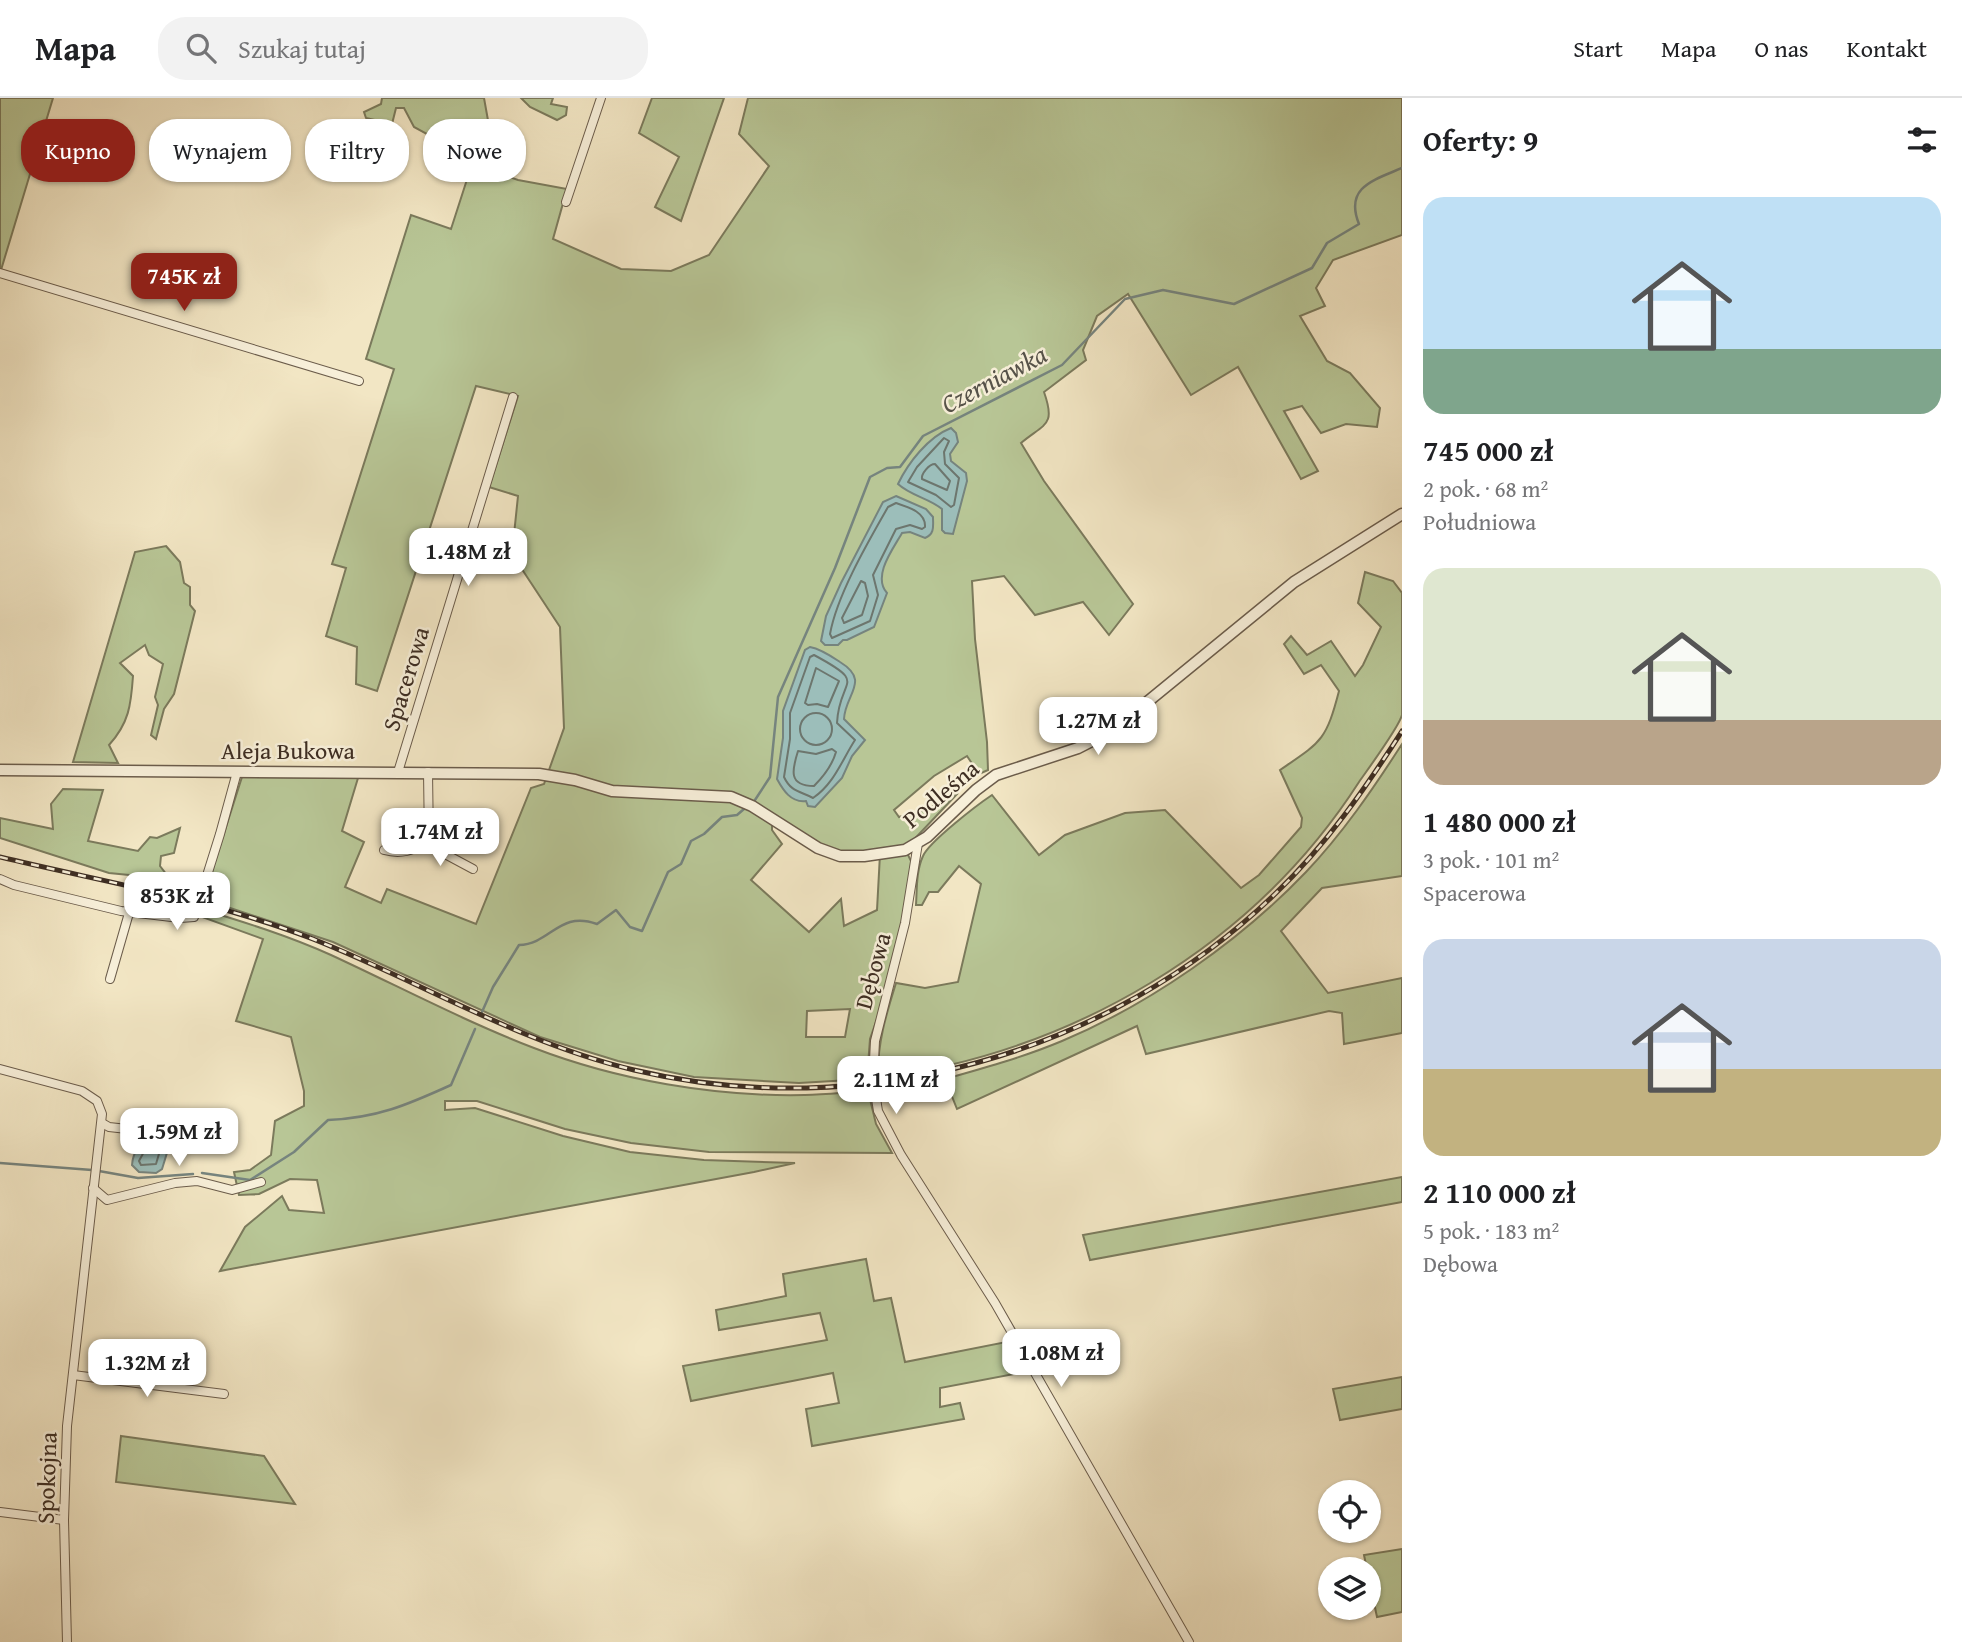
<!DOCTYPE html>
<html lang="pl">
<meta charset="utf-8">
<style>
body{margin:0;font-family:"Gentium Book Plus",serif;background:#f2f2f2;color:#202124;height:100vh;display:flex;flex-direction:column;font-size:26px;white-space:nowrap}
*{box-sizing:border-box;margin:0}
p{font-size:23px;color:#757577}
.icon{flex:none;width:38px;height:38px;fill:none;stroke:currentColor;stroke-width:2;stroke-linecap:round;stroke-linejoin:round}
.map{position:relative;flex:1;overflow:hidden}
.details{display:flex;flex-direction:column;background:#fff;width:560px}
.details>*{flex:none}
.banner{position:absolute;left:21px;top:21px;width:665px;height:63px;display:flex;gap:14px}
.buttons{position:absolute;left:1318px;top:1382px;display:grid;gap:14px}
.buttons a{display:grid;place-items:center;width:63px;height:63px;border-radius:50%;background:#fff;box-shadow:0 2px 5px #0004;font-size:35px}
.price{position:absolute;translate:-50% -60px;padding:0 16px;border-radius:14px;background:#fff;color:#222;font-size:23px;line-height:46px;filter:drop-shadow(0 2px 4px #0008)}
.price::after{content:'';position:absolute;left:50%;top:42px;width:21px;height:16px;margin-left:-10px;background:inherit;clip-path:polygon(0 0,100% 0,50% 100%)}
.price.on{background:#8f2418;color:#fff}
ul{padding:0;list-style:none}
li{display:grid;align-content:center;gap:14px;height:371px;padding:0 21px}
li span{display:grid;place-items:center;height:217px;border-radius:21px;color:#555}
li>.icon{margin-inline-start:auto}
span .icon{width:126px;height:126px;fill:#fffc;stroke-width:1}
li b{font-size:30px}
h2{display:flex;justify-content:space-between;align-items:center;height:84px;padding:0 21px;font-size:30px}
.chip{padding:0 24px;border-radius:28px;background:#fff;box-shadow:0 2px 5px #0004;font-size:24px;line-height:63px}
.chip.on{background:#8f2418;color:#fff}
header{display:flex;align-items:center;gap:42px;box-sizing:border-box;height:98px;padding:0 35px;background:#fff;border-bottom:2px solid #e0e0e0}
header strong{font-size:33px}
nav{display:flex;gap:38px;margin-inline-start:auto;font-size:24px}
.search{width:490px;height:63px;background:#f2f2f2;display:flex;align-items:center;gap:18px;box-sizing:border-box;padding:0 24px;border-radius:28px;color:#757577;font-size:26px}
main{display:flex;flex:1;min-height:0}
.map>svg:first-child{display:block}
</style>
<header>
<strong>Mapa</strong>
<div class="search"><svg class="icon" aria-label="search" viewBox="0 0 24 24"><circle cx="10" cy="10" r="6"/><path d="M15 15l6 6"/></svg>Szukaj tutaj</div>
<nav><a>Start</a><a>Mapa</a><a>O nas</a><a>Kontakt</a></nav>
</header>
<main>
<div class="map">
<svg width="1402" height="1544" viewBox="0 0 1402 1544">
<rect width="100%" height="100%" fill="#f2e6c4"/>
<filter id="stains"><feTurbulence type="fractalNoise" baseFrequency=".00286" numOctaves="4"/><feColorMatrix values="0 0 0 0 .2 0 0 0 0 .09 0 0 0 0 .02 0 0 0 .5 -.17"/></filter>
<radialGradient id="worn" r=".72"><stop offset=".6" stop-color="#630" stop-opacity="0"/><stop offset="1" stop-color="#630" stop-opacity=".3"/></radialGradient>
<!-- green -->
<g fill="#b8c696" stroke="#7b7a5c" stroke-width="2" fill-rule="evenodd">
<path d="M0,0h53l-52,172h-1z"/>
<path d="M382,0h102l7,39 -9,11 -26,-9 -11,5 -31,-17 -10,-19h-8l-4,16 -26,-6 -2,-6 17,-8z"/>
<path d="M521,0h32l-2,6 16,3 -1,8 -9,5 -27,-13z"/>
<path d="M652,0h72l-43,123 -26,-14 24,-50 -40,-24z"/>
<path d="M748,0h654v137l-69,25 -17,28 9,18 -25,10 27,45 23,12 30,35 -3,19 -31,-3 -25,9 -19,-27 -18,5 34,60 -17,8 -63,-112 -47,28 -63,-101 -31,22 -14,34 3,10 -42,32c12,34 1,31 -23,51l23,38 89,123 -24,31 -26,-33 -48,13 -31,-39 -32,5 3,58 12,103 1,28 -9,4 -12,-18 -33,20 -40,34 5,7 29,-8 30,-16 -53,56 10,20 -23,107 -22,63 -3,40 -68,4 -105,-6 -76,-16 -78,-24 -207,-95 -130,-43 39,-122 116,1 -16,53 22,11 -19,45 36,16 6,-14 89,35 55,-136 13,-4 20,-56 -4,-101 -48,-73 6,-58 -29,-9 29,-91 -42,-10 -99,305 -21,-7 1,-37 -31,-11 20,-68 -14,-4 62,-195 -28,-10 45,-144 40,14 21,-65 46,16 49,9 -14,50 68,30 50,2 38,-16 60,-89 -30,-32zM772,721l68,37 40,-2 -3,56 -33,16 -3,-27 -32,33 -58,-52 31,-36 -10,-14zM850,911l-5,28h-39l1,-26z"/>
<path d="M166,448l14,16 4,21 6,4v18l5,6 -21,83 -10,15 -8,30 -5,-4 7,-30 -3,-8 8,-33 -14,-9 -4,-10 -25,18 13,13c-2,29 -4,47 -24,69l9,18 -45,-1 62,-210z"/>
<path d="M1365,474l28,9 9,12c0,30 0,60 0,90 0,10 0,23 0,32 -3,12 -34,54 -43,67 -106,165 -288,271 -481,296 -1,-34 8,-63 18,-95l29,5 33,-6 23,-98 -22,-18 -21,26h-9l-7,13h-6c1,-15 0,-34 7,-49 6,-14 54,-51 69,-61l47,60 26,-20 60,-22 40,-3 76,78 18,-13 42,-48 1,-9 -22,-48c41,-28 46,-29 59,-79l-18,-26 -17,9 -20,-30 7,-8 16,19 24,-14 24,35 8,-11 18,-38 -23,-24z"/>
<path d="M1402,646v132l-80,12 -41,43 47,62 74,-15v55l-58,11 -2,-31 -13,-2 -183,43 -9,-28 -180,83 -12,-30c39,-11 79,-22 117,-38 88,-37 178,-100 244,-169 37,-39 67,-83 96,-128z"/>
<path d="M63,691l40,1 -15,51 50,10 12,-14 7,1 23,-10 -6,25 -13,3 -1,10 10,13 -61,-6 -109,-35v-20l53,11 -2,-25z"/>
<path d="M201,811c43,13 88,27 130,46 67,31 133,66 203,93 83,32 181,49 271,47 21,0 42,-3 63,-4l8,33 16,29 -183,-1 -78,-9 -66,-14 -88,-28h-32v9l30,-2 88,28 67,16 74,8 91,3 -41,9 -534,99 25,-44 37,-31 7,14 35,3 -7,-33 -27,-1 -31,15 -20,1 -5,-23 16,-2 21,-15 4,-34 29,-15v-15l-13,-54 -55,-16 27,-82 -61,-22 -3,-3z"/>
<path d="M1402,1079v25l-312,58 -7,-25z"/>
<path d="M866,1161l8,42 17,-3 14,64 101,-20 19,30 -85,16v19l20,-4 4,16 -152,27 -6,-37 33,-6 -6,-30 -142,28 -8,-35 144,-26 -7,-27 -101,17 -3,-20 70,-14 -3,-22z"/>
<path d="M1402,1279v32l-62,11 -7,-31z"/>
<path d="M121,1338l143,20 31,48 -179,-22z"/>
<path d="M1402,1451v63l-25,5 -13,-62z"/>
</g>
<!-- water -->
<g fill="#9cbeba" stroke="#76847e" stroke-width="2">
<path d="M951,330l5,5 2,9 -8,12 1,7 15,12 1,8 -14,53 -8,-1 -3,-3v-21c-13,-11 -31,-13 -44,-25 10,-21 30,-47 53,-56z"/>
<path d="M896,398l30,13 7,8c0,9 2,17 -8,21l-15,-6 -8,1c-9,16 -30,43 -15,60l-13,34 -27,13h-4l-5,5h-13l-4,-4 5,-25 15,-33 42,-81z"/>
<path d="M810,549c11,2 21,9 30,15 31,19 5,32 4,57l21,21 -13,16 -10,22 -27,29 -7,-1 -2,-5c-15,2 -23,-11 -29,-22l6,-41v-27l22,-61z"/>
<path d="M152,1038l16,3 2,4 -8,26 -6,4 -17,-1 -7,-7c1,-14 8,-22 20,-29z"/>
</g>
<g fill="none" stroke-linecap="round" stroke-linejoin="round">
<!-- shore -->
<g stroke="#6d766e" stroke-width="2">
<path d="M944,340l5,3 -5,11 1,12 14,14 -5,27 -3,2 -15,-12 -28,-13 9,-15z"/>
<path d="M935,366l15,17 -3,9 -25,-11c-1,-5 7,-15 13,-15z"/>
<path d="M896,405c12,4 30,9 29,24l-3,2 -12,-4 -14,4 -23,46 5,20 -8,26 -38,17 -2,-4c7,-39 38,-92 58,-127z"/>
<path d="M861,483l4,2 3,13 -6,19 -18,8 -2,-5z"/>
<path d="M814,557c56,30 25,22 23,68l18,17c-13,20 -21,44 -42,58 -13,-7 -22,-6 -29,-21l6,-38v-26l20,-56z"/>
<path d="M816,570l23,13 -11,26 -11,-3 -9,1 -3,-2z"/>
<circle cx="816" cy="631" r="16"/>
<path d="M832,651l4,3c-4,14 -12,24 -22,34 -26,0 -22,-16 -16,-35l18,3z"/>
<path d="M154,1045l7,4 -5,17 -15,1 -2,-4 7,-13z"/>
</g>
<!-- stream -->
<g stroke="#76847e" stroke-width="2.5">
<path d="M755,702l15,-23 8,-80 57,-129 35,-91 17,-9 13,-1 23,-31 139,-71 63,-66 38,-9 71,14 78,-36 15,-25 32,-19c-15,-37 15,-44 43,-56"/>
<path d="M482,914l11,-25 26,-42c32,-1 40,-35 78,-21l19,-14 14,17 12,4 26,-59 13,-8 10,-23 13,-7 18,-17 15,-2 7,-6"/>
<path d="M0,1065l92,7"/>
<path d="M99,1073l39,7 55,-4"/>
<path d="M202,1075l48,7 44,-28 34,-32c49,-2 79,-15 123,-35l24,-56"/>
</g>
<!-- minor casing -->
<g stroke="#6b5c4b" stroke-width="10">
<g id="minor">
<path d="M566,104l35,-104"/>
<path d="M0,175l359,108"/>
<path d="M398,674l115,-375"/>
<path d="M429,744l3,5 41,22"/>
<path d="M918,745l-13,80 -30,118 -2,39 5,31 23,44 94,148 194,339"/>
<path d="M384,752c18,5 28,0 45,-8l-1,-70"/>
<path d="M0,781l14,6 107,26 59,7 14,-1 26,-83 17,-62"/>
<path d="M110,881l19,-66"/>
<path d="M0,971l82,22 15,10 5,13 -35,312 -3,94 3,122"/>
<path d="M102,1025l7,4 27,3"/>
<path d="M93,1090l14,12 68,-17 22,-2 35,9 29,-8"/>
<path d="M73,1277l151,19"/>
<path d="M0,1414l64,8"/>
</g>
</g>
<!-- tertiary casing -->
<g stroke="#6b5c4b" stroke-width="13">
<path id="tertiary" d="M0,672l539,4 36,6 37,11 119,6 21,9 66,42 22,8h24l41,-6 22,-13 49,-47 20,-15 82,-27 35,-18 181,-148 108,-68"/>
</g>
<!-- minor -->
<use href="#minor" stroke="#f7efd9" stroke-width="8"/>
<!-- tertiary -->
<use href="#tertiary" stroke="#f7efd9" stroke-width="10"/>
<!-- rail casing -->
<g stroke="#3e2e23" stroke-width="5">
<path id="rail" d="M0,759c104,25 213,43 313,82 108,43 207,104 321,131 227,54 475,-15 642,-177 50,-48 89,-104 126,-162"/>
</g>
<!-- rail -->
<use href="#rail" stroke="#f7efd9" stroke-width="2.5" stroke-dasharray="8" stroke-linecap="butt"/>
</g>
<g text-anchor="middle" stroke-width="5" stroke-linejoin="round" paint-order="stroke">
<!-- street labels -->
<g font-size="24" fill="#3e2e23" stroke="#f7efd9">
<text transform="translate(406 581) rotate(-73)" y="8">Spacerowa</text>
<text x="288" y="661">Aleja Bukowa</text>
<text transform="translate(941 696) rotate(-40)" y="8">Podleśna</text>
<text transform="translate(873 873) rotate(-75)" y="8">Dębowa</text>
<text transform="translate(47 1380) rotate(-88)" y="8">Spokojna</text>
</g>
<!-- water labels -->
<g font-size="26" font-style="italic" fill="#565249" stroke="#f7efd9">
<text transform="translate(994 281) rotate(-28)" y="9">Czerniawka</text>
</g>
</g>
<rect width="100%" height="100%" filter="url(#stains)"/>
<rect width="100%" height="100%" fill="url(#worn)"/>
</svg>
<div class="buttons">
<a><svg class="icon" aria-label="locate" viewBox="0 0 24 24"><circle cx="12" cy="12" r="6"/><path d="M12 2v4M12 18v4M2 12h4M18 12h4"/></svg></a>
<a><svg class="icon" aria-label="layers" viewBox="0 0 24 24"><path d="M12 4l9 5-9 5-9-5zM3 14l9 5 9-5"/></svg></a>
</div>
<b class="price on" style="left:184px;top:215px">745K zł</b>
<b class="price" style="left:468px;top:490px">1.48M zł</b>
<b class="price" style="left:1098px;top:659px">1.27M zł</b>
<b class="price" style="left:440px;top:770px">1.74M zł</b>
<b class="price" style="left:177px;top:834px">853K zł</b>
<b class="price" style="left:896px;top:1018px">2.11M zł</b>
<b class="price" style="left:179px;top:1070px">1.59M zł</b>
<b class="price" style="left:1061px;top:1291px">1.08M zł</b>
<b class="price" style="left:147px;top:1301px">1.32M zł</b>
<div class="banner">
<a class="chip on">Kupno</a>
<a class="chip">Wynajem</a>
<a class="chip">Filtry</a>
<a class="chip">Nowe</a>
</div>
</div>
<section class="details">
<h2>Oferty: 9<svg class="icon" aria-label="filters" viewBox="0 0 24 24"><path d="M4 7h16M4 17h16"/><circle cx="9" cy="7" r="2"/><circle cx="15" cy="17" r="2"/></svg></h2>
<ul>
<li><span style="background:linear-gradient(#bfe0f5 70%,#7fa58c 0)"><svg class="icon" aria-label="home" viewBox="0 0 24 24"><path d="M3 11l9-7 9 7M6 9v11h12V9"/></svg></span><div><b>745 000 zł</b><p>2 pok. · 68 m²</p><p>Południowa</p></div></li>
<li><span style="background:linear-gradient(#dfe7d0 70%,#b9a48a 0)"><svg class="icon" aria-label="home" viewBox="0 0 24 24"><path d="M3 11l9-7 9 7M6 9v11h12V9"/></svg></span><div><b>1 480 000 zł</b><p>3 pok. · 101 m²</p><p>Spacerowa</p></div></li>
<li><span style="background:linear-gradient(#c9d6e8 60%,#c2b280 0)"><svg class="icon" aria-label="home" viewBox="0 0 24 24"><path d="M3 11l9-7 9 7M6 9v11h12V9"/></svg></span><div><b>2 110 000 zł</b><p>5 pok. · 183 m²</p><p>Dębowa</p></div></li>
</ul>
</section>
</main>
